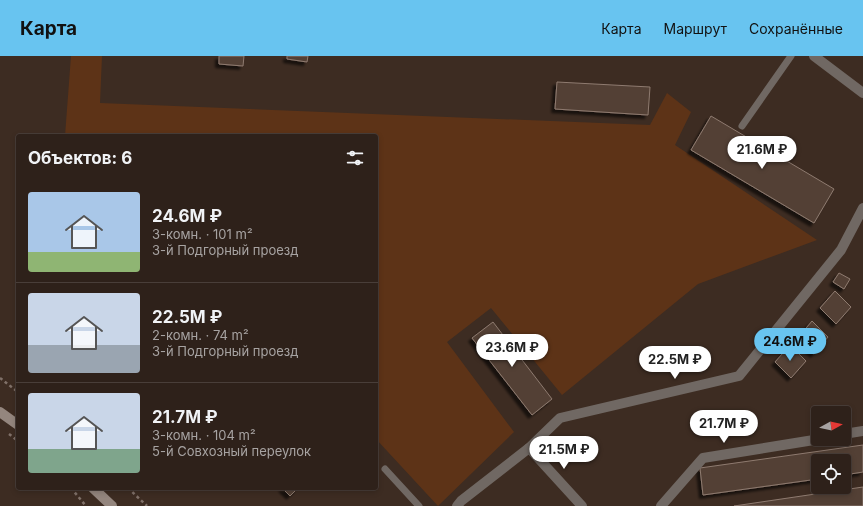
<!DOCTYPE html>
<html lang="ru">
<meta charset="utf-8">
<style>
body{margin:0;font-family:Inter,sans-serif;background:#3a2e27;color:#f1f3f6;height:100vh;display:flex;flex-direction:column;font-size:15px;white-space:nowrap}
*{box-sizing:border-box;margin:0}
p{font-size:13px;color:#a7a3a2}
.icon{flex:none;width:22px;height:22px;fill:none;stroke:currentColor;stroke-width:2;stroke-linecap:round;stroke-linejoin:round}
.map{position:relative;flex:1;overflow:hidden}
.details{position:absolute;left:16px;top:78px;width:362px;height:356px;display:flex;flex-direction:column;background:#2e211a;border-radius:4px;box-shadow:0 2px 6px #0003,0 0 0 1px #493e39}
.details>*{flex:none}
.needle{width:26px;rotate:82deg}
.controls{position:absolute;left:811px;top:350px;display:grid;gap:8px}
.controls a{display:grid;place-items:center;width:40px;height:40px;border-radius:4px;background:#2e211a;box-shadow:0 2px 6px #0003,0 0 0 1px #493e39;font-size:20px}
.price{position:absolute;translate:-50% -34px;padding:0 9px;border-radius:14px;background:#fff;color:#222;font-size:13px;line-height:26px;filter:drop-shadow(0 1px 2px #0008)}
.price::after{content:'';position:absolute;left:50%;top:24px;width:12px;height:9px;margin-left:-6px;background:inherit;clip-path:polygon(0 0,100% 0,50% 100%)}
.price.on{background:#68c4f0;color:#111}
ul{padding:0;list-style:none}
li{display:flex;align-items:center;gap:12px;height:100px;padding:0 12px}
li+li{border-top:1px solid #493e39}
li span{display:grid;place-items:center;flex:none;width:112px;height:80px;border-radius:4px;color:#555}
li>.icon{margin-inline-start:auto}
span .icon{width:48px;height:48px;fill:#fffc;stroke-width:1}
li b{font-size:17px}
h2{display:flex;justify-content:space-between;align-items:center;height:48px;padding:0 12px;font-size:17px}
header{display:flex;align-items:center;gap:24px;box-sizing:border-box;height:56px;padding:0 20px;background:#68c4f0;color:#111}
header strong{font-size:19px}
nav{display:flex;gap:22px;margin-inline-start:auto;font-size:14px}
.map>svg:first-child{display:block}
</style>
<header>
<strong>Карта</strong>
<nav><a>Карта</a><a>Маршрут</a><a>Сохранённые</a></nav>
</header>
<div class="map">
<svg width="863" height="450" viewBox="0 0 863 450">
<defs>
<filter id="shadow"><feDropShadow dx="-3.5" dy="3.5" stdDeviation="1" flood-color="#0009"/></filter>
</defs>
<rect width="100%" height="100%" fill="#3d2c22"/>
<!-- green -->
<path fill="#5d3317" d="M71,0h31l-2,47 550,22 17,-32 24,19 -16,33 142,95 -119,44 -136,111 -71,-87 -44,34 67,90 -76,74 -62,-67v-303h-311z"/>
<!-- building -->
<g fill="#524035" stroke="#8f7b70" filter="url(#shadow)">
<path d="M219,0h25l-1,10 -24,-2z"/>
<path d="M287,0h21l-1,6 -20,-3z"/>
<path d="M557,26l93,5 -2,28 -93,-6z"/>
<path d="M711,60l123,73 -20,34 -123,-73z"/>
<path d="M839,217l11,6 -6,10 -11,-7z"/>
<path d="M835,235l16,16 -15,17 -16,-16z"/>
<path d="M812,265l16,16 -14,17 -17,-15z"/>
<path d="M493,266l59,77 -20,16 -60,-77z"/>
<path d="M790,289l16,16 -15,17 -16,-16z"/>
<path d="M863,389v27l-19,3v-14h-26v18l-115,16 -3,-27z"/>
<path d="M863,431v19h-129z"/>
<path d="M282,432h16l-8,8z"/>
</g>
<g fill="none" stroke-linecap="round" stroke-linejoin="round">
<!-- path -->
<g stroke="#807169" stroke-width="2.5" stroke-dasharray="3 3" stroke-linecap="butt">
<path d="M0,322l18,14"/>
<path d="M9,378l9,7"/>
<path d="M71,432l15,18"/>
<path d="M128,432l19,18"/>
</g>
<!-- service -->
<g stroke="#706863" stroke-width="7">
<path d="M742,70l49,-70"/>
<path d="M385,413l34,37"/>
</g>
<!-- minor -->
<g stroke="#706863" stroke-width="10">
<path d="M844,378l19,-3"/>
<path d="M529,392l53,58"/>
<path d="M457,450l4,-5 68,-53 31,-30 179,-42 102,-126 22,-42"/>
<path d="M661,450l42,-48 117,-19"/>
</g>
<!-- tertiary -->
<path stroke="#706863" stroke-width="10" d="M814,0l49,37"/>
<!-- secondary -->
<g stroke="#94867e" stroke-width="10">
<path d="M0,356l18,13"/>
<path d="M93,432l19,18"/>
</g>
</g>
</svg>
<div class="controls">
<a><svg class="needle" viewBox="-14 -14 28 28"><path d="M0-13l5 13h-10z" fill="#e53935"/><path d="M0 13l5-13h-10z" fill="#a7a3a2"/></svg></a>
<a><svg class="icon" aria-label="locate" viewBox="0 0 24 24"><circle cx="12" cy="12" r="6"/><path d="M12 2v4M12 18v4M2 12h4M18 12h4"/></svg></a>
</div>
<b class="price" style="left:762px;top:114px">21.6M ₽</b>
<b class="price on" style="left:790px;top:306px">24.6M ₽</b>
<b class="price" style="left:512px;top:312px">23.6M ₽</b>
<b class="price" style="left:675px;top:324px">22.5M ₽</b>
<b class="price" style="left:724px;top:388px">21.7M ₽</b>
<b class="price" style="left:564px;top:414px">21.5M ₽</b>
<section class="details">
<h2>Объектов: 6<svg class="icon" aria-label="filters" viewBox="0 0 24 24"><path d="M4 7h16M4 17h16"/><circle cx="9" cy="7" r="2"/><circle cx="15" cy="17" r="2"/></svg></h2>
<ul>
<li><span style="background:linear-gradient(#a9c7e8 75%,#8fb573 0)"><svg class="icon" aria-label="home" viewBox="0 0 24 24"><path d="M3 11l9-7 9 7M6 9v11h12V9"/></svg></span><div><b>24.6M ₽</b><p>3-комн. · 101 m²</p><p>3-й Подгорный проезд</p></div></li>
<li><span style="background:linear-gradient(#c9d6e8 65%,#9aa5b1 0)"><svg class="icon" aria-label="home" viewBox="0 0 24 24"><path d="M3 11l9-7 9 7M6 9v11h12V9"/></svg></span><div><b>22.5M ₽</b><p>2-комн. · 74 m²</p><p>3-й Подгорный проезд</p></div></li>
<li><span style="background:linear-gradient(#c9d6e8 70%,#7fa58c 0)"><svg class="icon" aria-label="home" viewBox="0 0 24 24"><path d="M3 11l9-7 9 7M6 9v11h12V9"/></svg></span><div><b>21.7M ₽</b><p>3-комн. · 104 m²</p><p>5-й Совхозный переулок</p></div></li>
</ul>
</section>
</div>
